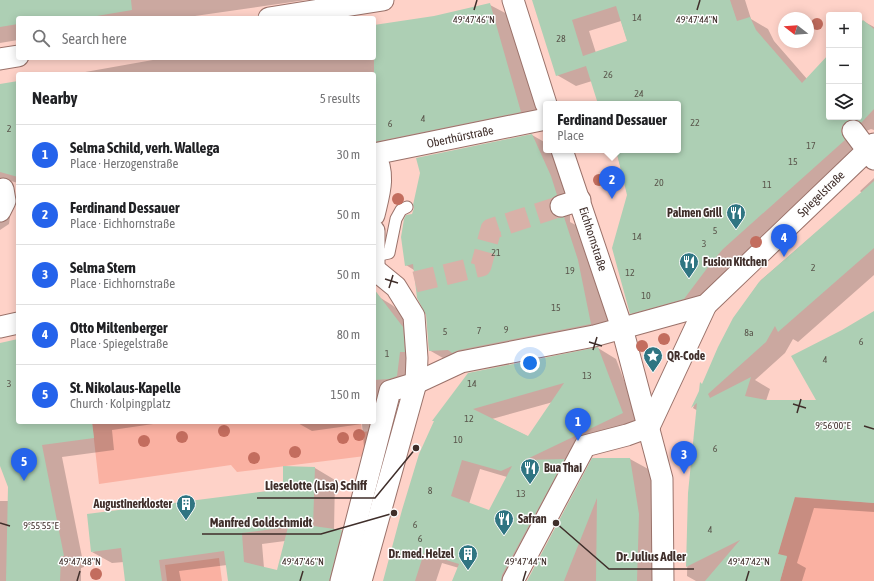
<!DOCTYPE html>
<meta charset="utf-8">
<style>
body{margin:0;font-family:"Asap Condensed",sans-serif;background:#f6f6f6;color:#202124}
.controls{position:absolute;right:12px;top:12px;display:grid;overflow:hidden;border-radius:4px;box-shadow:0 2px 10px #0003}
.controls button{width:36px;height:36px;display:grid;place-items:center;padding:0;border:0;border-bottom:1px solid #e0e0e0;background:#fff;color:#202124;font:20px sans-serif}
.compass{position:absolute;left:778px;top:12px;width:36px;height:36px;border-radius:50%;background:#fff;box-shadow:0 2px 10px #0003;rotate:287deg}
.you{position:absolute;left:530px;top:363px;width:14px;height:14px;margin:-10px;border:3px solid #fff;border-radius:50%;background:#1a73e8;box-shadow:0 0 0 6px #1a73e833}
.badge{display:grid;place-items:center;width:26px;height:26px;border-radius:50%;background:#2563eb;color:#fff;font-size:13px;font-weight:700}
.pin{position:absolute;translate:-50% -33px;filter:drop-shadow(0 1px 2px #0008)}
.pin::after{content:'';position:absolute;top:21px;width:14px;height:12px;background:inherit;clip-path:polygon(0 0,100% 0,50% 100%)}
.popup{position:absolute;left:543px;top:101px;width:138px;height:52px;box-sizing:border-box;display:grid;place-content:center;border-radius:4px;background:#fff;filter:drop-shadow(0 1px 3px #0005);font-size:13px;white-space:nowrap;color:#757577}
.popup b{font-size:15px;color:#202124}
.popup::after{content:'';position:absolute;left:50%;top:100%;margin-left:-8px;border:8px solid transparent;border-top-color:#fff}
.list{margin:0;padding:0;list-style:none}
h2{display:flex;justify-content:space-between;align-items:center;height:52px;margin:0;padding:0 16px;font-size:17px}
h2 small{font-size:13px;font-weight:400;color:#757577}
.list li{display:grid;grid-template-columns:26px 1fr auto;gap:12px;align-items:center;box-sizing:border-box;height:60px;padding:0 16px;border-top:1px solid #e0e0e0}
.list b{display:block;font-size:15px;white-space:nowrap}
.list p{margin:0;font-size:13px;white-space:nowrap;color:#757577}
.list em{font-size:13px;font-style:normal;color:#757577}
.icon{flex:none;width:22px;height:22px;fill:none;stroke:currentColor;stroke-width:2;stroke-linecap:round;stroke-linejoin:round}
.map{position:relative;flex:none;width:874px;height:581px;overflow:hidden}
.search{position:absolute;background:#fff;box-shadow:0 2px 10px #0003;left:16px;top:16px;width:360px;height:44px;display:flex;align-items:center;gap:10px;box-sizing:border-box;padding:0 14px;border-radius:4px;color:#757577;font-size:15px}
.panel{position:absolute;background:#fff;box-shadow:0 2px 10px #0003;left:16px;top:72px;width:360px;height:352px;border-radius:4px}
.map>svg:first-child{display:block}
</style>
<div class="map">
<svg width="874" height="581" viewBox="0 0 874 581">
<rect width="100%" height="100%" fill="#fed2c8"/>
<!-- green -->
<g fill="#fab1a2">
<polygon points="92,422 361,422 362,432 371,431 365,456 237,472 231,465 99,484"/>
<polygon points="792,497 874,503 874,581 780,581 787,557 778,554"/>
<polygon points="219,558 222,581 167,581 165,565"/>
</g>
<!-- shadow -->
<g fill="#0003" fill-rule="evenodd">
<polygon points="0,0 306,0 181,18 18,18 18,40 0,43"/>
<path d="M533 0H745L751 19 768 29 774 41 807 79 829 55V117H859V26L863 21 874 27V130L871 129 864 132 863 151 703 309 649 324 631 313 628 195 616 150H678V104H599L592 81 576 86 557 75ZM621 21 628 42 596 53 589 31Z"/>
<polygon points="490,5 511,16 541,123 386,157 386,178 379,241 374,258 374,74 74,74 164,58 374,58 374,26 434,17"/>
<polygon points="18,82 18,183 0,178 0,85"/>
<polygon points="532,135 546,143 546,150 554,150 572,210 570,215 570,222 585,230 599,274 611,336 450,362 429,350 427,315 414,270 406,265 412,215"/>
<polygon points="874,178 874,275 798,342 793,339 785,353 755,380 770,389 766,401 817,401 842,331 874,312 874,512 814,508 797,563 806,568 802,581 696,581 687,576 689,493 698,411 693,408 703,385 734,318 761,280 862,193 860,191"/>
<polygon points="0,202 10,217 9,224 0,230"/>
<polygon points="374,294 392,305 407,318 423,340 405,391 399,400 384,459 364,447 362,424 312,431 296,422 374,422"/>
<polygon points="18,340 18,422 167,422 112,430 114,450 62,457 84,567 81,568 81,581 0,581 0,501 14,501 0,462 0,344"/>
<path d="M598 348 616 359 640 423 564 460 582 470 523 581H453L459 568 442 563 436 581H384L435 422ZM553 402 529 437 492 419ZM480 469 507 477 489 512 469 504Z"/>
<polygon points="593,459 630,459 650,470 658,525 657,581 528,581"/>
<path d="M315 468 335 480 334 530 341 531 362 543 352 581H229L227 565 179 571 181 581H126L124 562 112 563 92 552 284 490ZM285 541 278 571 264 568 262 544Z"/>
</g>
<!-- building -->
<g fill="#adcfb4" fill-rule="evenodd">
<polygon points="0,0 131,0 132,10 85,18 18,18 18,24 0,27"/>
<path d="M532 0H730L737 21 750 17 756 30 802 83 829 54V117H859V24L863 20 874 29V109L861 123 857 120 852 119 846 122 842 126 841 132 845 140 723 249 711 263 684 299 630 314 612 248 627 195 616 150H678V104H598L586 66 556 76ZM616 6 627 41 583 56 572 20Z"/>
<polygon points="490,3 521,112 374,142 374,25 434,16"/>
<polygon points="18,81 18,177 0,172 0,84"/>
<polygon points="532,134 551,176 557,195 552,198 549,203 550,210 553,215 558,218 564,217 578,260 591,324 459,350 452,353 448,350 429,351 426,315 417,298 413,264 405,266 401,237 404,219 406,215 412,214 414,208 413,205 420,173 416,158"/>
<polygon points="874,181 874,248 778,332 775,326 766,342 708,394 710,398 751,377 745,396 766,400 816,400 791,356 842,330 874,311 874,503 795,497 778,554 787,556 780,581 705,581 740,540 686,567 688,493 697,403 691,408 699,391 700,382 702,384 718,347 733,318 759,282"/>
<polygon points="374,289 403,327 405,352 400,352 397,376 389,379 374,380"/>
<polygon points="18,339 18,422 92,422 94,438 42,445 64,556 61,556 60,581 6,581 8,487 0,466 0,343"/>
<path d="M598 347 623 413 525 460 565 459 502 575 501 581H452L459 564 424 553 415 581H383L402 510 419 454 434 421H432L468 373ZM564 383 528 436 473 409ZM462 460 501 471 512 466 489 510 451 496Z"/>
<polygon points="592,458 630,458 639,514 637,581 596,581 597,498 564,581 527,581"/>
<path d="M283 466 315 467 313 526 342 530 329 581H228L224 551 159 560 162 581H125L121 548 91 552 87 514 283 489ZM288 527 277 570 244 562 242 533Z"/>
</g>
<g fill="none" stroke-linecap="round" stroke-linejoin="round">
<!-- street-tunnel -->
<polyline stroke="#d8b1a8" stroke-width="21" stroke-dasharray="21 10" stroke-linecap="butt" points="415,282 481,266 491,229 561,206"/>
<defs>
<polyline id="lane" points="375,256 389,253 396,219 401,210 407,207"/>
<g id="street">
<polyline points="513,0 546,104"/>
<polyline points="269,18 383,0"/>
<polyline points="0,59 18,56"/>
<polyline points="853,131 874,159"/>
<polyline points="562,150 622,328 662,479 663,581"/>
<polyline points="374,154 546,119"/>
<path d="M374 154C386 174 379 194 374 215"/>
<polyline points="561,206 580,200"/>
<polyline points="0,211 5,201 3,189"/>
<polyline points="374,231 374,266"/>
<polyline points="0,327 18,323"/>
<polyline points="649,427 706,305"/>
<polyline points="341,581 390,391 416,383 461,362 594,336 706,305 874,144"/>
<polyline points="361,581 416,383 417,358 414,316 396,287 374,269"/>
<polyline points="513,581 585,446 627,435 649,427"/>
</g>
</defs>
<!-- lane casing -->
<use href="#lane" stroke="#9a726a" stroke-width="13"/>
<!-- street casing -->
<use href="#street" stroke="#9a726a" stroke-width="23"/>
<!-- lane -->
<use href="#lane" stroke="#fff" stroke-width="11"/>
<!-- street -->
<use href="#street" stroke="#fff" stroke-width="21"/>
</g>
<!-- trees -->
<g fill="#c36d5e">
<circle cx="817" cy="24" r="6"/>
<circle cx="599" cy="180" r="6"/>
<circle cx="398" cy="199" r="6"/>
<circle cx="756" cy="242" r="6"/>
<circle cx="664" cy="339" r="6"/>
<circle cx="642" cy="346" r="6"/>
<circle cx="224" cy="431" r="6"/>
<circle cx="359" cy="435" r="6"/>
<circle cx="182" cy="437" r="6"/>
<circle cx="343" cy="438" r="6"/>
<circle cx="144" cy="441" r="6"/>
<circle cx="295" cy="452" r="6"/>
<circle cx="254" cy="458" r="6"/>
<circle cx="96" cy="574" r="6"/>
</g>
<!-- ticks -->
<path fill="none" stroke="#3f2e2a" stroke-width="1.5" d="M474 10 477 0M697 10 700 0M385 279 398 283M389 288 393 275M589 342 602 346M593 350 597 337M793 404 806 408M797 413 801 399M864 426 874 429M0 523 10 526M77 581 80 571M300 581 303 571M523 581 526 571M746 581 749 571"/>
<!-- icons -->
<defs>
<symbol id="restaurant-pin" viewBox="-11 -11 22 30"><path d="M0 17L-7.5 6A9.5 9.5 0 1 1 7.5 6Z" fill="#2f7582" stroke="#fefefe"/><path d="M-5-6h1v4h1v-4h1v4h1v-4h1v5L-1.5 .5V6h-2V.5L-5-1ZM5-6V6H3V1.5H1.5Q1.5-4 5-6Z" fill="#fff"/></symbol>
<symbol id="sight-pin" viewBox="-11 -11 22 30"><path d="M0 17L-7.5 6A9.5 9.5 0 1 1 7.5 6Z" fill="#2f7582" stroke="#fefefe"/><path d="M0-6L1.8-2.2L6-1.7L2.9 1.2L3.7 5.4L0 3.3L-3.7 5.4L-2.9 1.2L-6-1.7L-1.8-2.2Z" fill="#fff"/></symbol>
<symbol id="building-pin" viewBox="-11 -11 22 30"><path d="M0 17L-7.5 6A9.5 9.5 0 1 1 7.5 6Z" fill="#2f7582" stroke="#fefefe"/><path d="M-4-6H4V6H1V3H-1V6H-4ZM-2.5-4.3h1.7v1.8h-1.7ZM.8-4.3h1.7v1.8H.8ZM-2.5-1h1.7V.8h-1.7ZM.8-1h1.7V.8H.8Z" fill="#fff"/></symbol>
</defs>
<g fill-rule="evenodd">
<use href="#restaurant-pin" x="725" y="202" width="22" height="30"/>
<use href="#restaurant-pin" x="678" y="251" width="22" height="30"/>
<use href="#sight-pin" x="642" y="345" width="22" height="30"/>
<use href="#restaurant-pin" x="519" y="457" width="22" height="30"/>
<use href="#building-pin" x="175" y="493" width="22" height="30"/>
<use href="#restaurant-pin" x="493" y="508" width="22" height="30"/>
<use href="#building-pin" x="457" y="543" width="22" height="30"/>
</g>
<g text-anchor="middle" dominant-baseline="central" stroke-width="3" stroke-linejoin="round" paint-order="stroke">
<!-- number labels -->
<g font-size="10" fill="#5a564c">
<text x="637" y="17">14</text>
<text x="561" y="38">28</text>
<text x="608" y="74">26</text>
<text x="639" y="93">24</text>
<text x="423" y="118">4</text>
<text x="695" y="122">22</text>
<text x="390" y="123">6</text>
<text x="9" y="128">2</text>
<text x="811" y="145">17</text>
<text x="793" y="161">15</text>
<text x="659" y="182">20</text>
<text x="767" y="184">11</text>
<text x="715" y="230">5</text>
<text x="637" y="236">14</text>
<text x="704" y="243">3</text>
<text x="496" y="252">21</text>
<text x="813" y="267">2</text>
<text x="570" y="270">19</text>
<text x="630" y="272">12</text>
<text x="646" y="295">10</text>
<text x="556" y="307">15</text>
<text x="506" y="329">9</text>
<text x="479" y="330">7</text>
<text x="445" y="331">5</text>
<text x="749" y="332">8a</text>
<text x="861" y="341">6</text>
<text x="387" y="353">1</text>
<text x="825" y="359">4</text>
<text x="587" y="375">13</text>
<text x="9" y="383">3</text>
<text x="472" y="383">14</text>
<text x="469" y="418">12</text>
<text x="458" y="439">10</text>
<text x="715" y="448">6</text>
<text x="430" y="490">8</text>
<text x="521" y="493">13</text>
<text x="415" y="524">6</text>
<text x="710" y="529">4</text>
<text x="420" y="538">6</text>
</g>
<!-- street labels -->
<g font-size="12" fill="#3f2e2a" stroke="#fefefe">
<text transform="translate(460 137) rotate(-12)">Oberthürstraße</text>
<text transform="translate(821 194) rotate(-44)">Spiegelstraße</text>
<text transform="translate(593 239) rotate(72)">Eichhornstraße</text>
</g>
<!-- poi labels -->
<g font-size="12" font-weight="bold" fill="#3f2e2a" stroke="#fefefe" text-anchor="start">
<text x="722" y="213" text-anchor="end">Palmen Grill</text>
<text x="703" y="262">Fusion Kitchen</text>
<text x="667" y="356">QR-Code</text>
<text x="544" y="468">Bua Thai</text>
<text x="172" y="504" text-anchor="end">Augustinerkloster</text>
<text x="518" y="519">Safran</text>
<text x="454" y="554" text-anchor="end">Dr. med. Helzel</text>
</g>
</g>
<g font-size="10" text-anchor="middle" fill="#3f2e2a" stroke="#fefefe" stroke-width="3" stroke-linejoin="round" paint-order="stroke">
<text x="474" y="23">49°47'46"N</text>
<text x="697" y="23">49°47'44"N</text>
<text x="833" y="429">9°56'00"E</text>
<text x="41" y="529">9°55'55"E</text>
<text x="80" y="565">49°47'48"N</text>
<text x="303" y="565">49°47'46"N</text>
<text x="526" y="565">49°47'44"N</text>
<text x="749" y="565">49°47'42"N</text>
</g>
<!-- callouts -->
<path fill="none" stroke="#3f2e2a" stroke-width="1.5" d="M416 448L375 498H257M394 513L321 534H202M556 523L609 569H694"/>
<g fill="#3f2e2a" stroke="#fefefe" stroke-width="1.5">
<circle cx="416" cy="448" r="4"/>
<circle cx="394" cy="513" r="4"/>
<circle cx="556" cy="523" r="4"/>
</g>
<g font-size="13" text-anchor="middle" font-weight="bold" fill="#3f2e2a" stroke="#fefefe" stroke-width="3" stroke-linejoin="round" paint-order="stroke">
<text x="316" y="490">Lieselotte (Lisa) Schiff</text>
<text x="261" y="527">Manfred Goldschmidt</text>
<text x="651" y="561">Dr. Julius Adler</text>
</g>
</svg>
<div class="controls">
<button>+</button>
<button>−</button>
<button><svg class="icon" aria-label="layers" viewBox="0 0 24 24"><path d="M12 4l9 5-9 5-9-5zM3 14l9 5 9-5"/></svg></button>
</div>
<svg class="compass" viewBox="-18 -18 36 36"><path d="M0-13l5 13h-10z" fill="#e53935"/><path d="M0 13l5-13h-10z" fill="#757577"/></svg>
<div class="you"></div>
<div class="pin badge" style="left:578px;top:441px">1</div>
<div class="pin badge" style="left:612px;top:199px">2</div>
<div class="popup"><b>Ferdinand Dessauer</b>Place</div>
<div class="pin badge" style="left:684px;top:474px">3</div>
<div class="pin badge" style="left:784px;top:257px">4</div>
<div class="pin badge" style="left:24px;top:481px">5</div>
<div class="search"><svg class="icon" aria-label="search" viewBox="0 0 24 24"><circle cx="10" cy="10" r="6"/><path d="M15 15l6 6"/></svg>Search here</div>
<section class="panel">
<h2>Nearby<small>5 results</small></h2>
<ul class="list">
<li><span class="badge">1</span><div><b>Selma Schild, verh. Wallega</b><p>Place · Herzogenstraße</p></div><em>30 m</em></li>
<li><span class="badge">2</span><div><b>Ferdinand Dessauer</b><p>Place · Eichhornstraße</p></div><em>50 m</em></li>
<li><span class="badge">3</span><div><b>Selma Stern</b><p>Place · Eichhornstraße</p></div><em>50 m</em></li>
<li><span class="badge">4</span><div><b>Otto Miltenberger</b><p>Place · Spiegelstraße</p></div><em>80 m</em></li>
<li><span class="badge">5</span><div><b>St. Nikolaus-Kapelle</b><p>Church · Kolpingplatz</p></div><em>150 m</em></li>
</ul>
</section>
</div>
